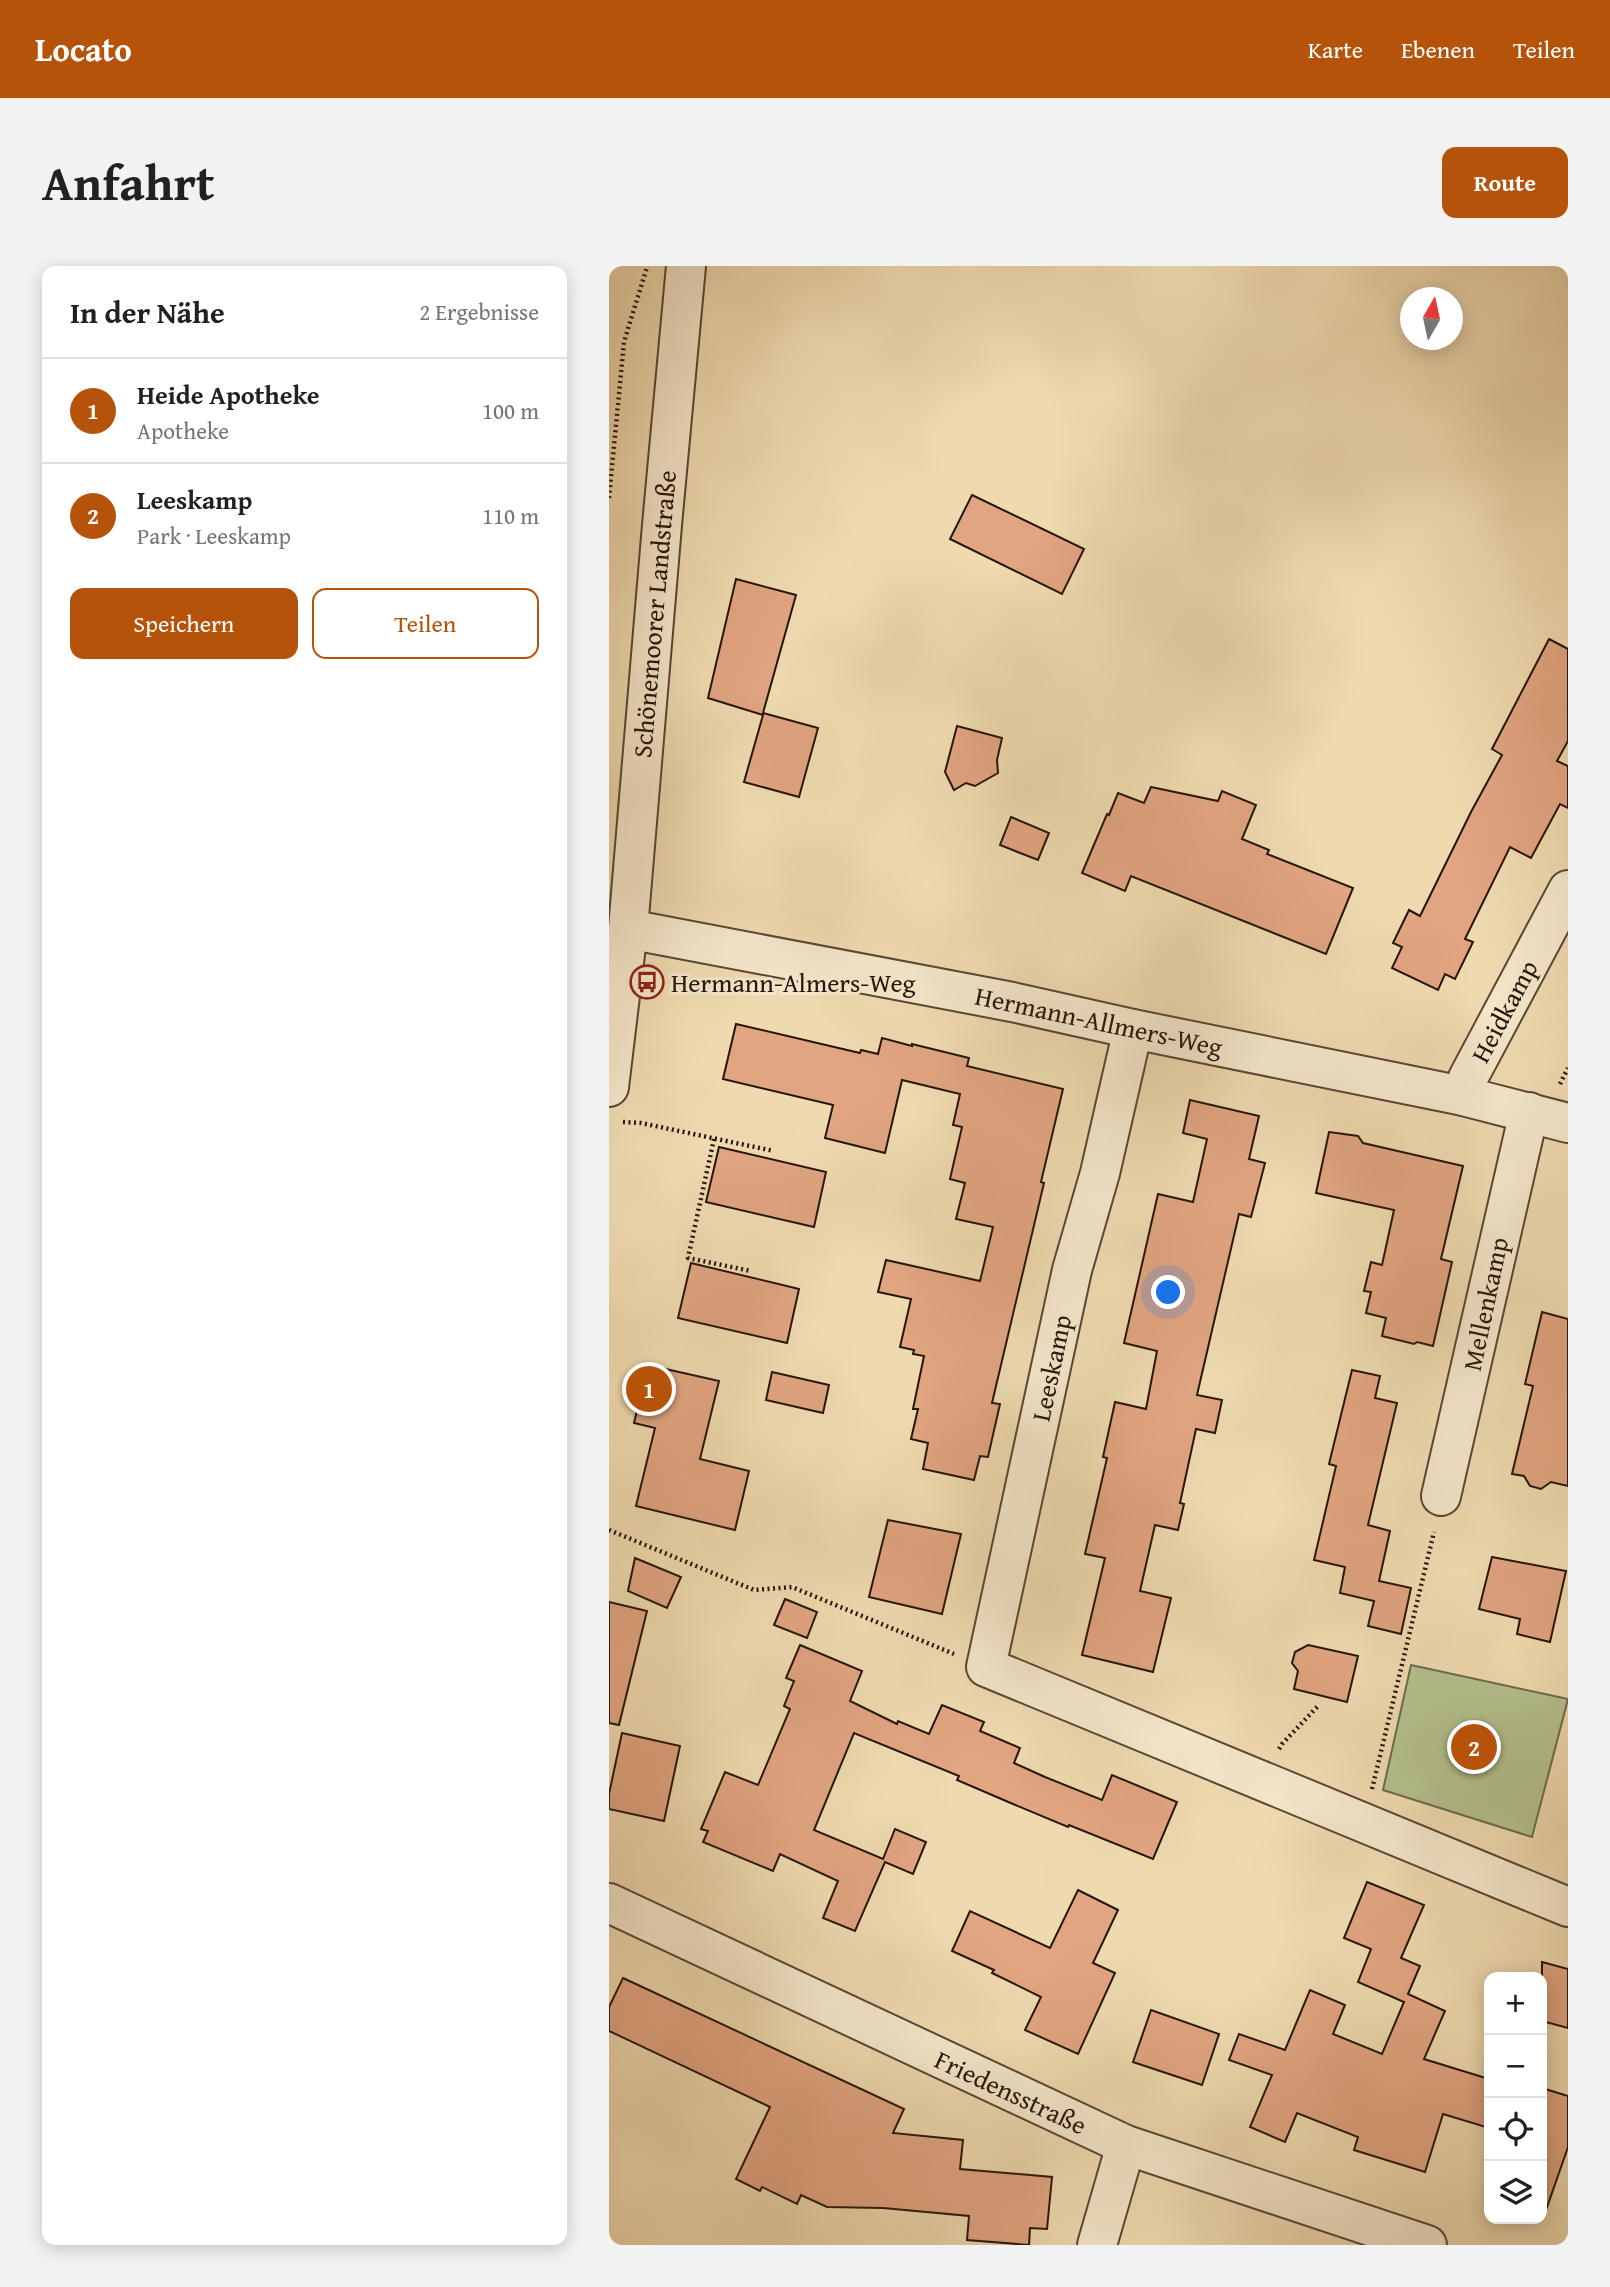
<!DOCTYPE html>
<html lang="de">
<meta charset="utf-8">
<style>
body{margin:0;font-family:"Gentium Book Plus",serif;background:#f2f2f2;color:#202124}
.controls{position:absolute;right:21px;bottom:21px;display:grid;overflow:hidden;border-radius:14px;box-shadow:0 4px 18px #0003}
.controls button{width:63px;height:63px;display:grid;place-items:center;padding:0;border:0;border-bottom:2px solid #e0e0e0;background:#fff;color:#202124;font:35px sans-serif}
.compass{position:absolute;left:791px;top:21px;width:63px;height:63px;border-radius:50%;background:#fff;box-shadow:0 4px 18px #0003;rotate:9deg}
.you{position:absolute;left:560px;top:1027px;width:24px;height:24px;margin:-18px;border:5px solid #fff;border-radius:50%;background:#1a73e8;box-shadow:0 0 0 10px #1a73e833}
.badge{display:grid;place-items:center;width:46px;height:46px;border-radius:50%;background:#b45309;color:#fff;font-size:23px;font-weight:700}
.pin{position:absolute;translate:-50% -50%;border:4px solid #fff;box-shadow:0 2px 7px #0006}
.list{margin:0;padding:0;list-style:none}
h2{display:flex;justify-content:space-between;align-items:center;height:91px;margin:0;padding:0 28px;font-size:30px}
h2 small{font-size:23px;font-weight:400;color:#757577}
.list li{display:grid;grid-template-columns:46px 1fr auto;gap:21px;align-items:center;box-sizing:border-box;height:105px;padding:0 28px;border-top:2px solid #e0e0e0}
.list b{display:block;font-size:26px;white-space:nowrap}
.list p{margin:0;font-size:23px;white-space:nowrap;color:#757577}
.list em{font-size:23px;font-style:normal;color:#757577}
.actions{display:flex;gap:14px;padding:21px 28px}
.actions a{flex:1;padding:16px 0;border:2px solid #b45309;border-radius:14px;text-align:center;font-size:24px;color:#b45309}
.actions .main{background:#b45309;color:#fff}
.icon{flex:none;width:38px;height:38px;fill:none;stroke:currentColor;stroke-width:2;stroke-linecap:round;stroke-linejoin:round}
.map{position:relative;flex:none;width:959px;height:1979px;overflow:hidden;border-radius:14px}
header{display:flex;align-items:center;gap:42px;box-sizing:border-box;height:98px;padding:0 35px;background:#b45309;color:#fff}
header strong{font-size:33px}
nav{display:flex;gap:38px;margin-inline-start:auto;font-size:24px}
.intro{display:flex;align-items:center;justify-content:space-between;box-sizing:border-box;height:168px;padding:0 42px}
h1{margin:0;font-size:49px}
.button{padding:18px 32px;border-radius:14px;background:#b45309;color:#fff;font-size:24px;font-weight:700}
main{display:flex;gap:42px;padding:0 42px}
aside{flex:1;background:#fff;border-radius:14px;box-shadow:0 4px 18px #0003}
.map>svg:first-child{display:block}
</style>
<header>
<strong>Locato</strong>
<nav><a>Karte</a><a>Ebenen</a><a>Teilen</a></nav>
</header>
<div class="intro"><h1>Anfahrt</h1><a class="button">Route</a></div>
<main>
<aside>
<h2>In der Nähe<small>2 Ergebnisse</small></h2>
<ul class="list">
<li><span class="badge">1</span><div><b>Heide Apotheke</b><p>Apotheke</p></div><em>100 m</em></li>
<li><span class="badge">2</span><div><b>Leeskamp</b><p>Park · Leeskamp</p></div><em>110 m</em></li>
</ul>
<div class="actions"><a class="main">Speichern</a><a>Teilen</a></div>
</aside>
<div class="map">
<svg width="959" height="1979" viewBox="0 0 959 1979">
<rect width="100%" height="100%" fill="#efdaaf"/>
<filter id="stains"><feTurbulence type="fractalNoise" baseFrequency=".00286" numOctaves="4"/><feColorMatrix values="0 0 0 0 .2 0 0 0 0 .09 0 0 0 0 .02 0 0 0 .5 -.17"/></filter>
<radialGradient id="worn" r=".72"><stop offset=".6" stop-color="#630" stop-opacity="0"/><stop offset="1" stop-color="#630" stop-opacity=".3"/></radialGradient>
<!-- green -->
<polygon fill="#b4c18e" stroke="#6d6b4e" stroke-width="2" points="802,1399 959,1433 923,1571 774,1524"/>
<!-- building -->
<g fill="#e1a581" stroke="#26150e" stroke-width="2">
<polygon points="363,229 475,283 453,328 341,273"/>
<polygon points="127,313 187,329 154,447 209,462 190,531 135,516 154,449 99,432"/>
<polygon points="940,373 959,383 959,475 948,495 959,500 959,542 951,538 922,592 901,581 856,673 864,676 846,713 836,708 829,724 783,702 793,681 784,677 800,644 811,650 862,546 893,489 883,483"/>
<polygon points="348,460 393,472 388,494 389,507 366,520 357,517 345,524 336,506"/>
<polygon points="542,521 609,535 613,525 647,539 633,573 660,584 658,588 744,622 717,688 522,610 516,625 473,607 498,548 500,549 509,527 535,537"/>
<polygon points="402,551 440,567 429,594 391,579"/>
<polygon points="127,758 251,787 252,784 269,788 273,772 303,780 303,778 360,792 358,800 454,823 432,916 435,917 383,1137 391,1138 379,1191 371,1190 365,1214 314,1203 319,1177 302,1173 309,1143 304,1143 315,1090 304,1088 305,1084 291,1081 302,1033 269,1026 277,994 371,1015 384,961 347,953 356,917 341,913 353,861 344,859 351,828 293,814 276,887 216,872 224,839 114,813"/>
<polygon points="581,834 650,850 640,893 656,897 642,951 630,948 588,1129 613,1134 606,1167 587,1163 571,1237 575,1238 569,1264 546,1259 531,1325 562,1332 544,1406 473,1389 496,1292 476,1288 498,1192 494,1191 506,1136 537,1143 548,1085 515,1077 549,928 584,936 598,873 574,867"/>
<polygon points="720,866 749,870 754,877 854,900 832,993 843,996 824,1080 808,1076 805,1078 773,1070 777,1052 757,1047 762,1026 755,1025 762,996 773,999 785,944 707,927"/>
<polygon points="110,881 217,906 205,961 97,936"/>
<polygon points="82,997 190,1023 178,1077 69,1052"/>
<polygon points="933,1046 959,1053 959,1220 942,1216 932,1223 921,1220 915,1210 903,1208 924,1120 916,1118"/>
<polygon points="39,1099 110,1115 91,1193 140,1205 126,1264 27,1240 46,1162 25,1157"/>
<polygon points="743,1104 771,1110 766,1132 788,1137 759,1259 781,1265 770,1315 802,1322 792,1368 759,1360 765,1335 731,1327 736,1301 705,1294 727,1200 720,1198"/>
<polygon points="163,1106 220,1119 214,1147 157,1134"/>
<polygon points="279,1254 352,1268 333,1348 260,1331"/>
<polygon points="883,1291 957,1305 941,1376 908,1368 911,1353 870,1343"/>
<polygon points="26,1292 72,1311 58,1342 19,1325"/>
<polygon points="176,1333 208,1346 198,1372 165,1359"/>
<polygon points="0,1336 38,1345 10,1459 0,1457"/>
<polygon points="191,1379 253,1405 241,1435 288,1458 289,1455 320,1468 333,1439 375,1456 371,1465 411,1482 405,1497 436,1511 493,1534 503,1509 568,1536 544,1593 460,1559 459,1561 404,1538 348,1514 350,1510 245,1467 205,1564 274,1593 286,1563 317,1576 304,1608 276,1596 246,1665 214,1652 229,1615 171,1588 164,1605 94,1576 99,1565 92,1563 116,1506 149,1519 181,1443 175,1440 185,1415 177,1412"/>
<polygon points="699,1379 749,1390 738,1436 685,1423 689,1405 683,1397 686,1386"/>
<polygon points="13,1467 71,1480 55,1555 0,1543 0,1528"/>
<polygon points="758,1616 815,1639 792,1692 811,1700 799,1728 836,1745 815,1793 880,1813 880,1862 834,1848 816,1906 745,1884 749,1871 688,1847 676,1876 641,1861 663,1809 620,1794 630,1768 676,1784 701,1724 736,1739 724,1768 773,1788 795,1736 749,1716 762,1683 735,1672"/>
<polygon points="469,1624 509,1644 484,1697 506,1707 469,1788 416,1764 432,1731 383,1707 385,1704 343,1685 361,1645 441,1682"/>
<polygon points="933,1696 959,1703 959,1762 933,1755"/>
<polygon points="14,1712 295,1843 284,1867 354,1874 351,1903 443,1911 438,1963 421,1962 420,1979 358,1974 360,1950 274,1942 218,1941 192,1929 188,1938 153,1921 151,1925 127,1913 161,1841 0,1765 0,1741"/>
<polygon points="542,1744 610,1768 593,1819 524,1796"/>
<polygon points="933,1822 959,1830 959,1881 937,1944 933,1943"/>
</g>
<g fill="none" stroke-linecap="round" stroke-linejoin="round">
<defs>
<g id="minor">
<polyline points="19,663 403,736 524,763 854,830 959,857"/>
<polyline points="524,763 491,907 463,1004 377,1401 959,1641"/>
<polyline points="854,830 859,812 959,624"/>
<polyline points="832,1230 920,846"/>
<polyline points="0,1637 517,1879 818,1979"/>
<polyline points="488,1979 517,1879"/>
</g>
<polyline id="tertiary" points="0,821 19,663 53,259 77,0"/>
</defs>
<!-- minor casing -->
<use href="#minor" stroke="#584636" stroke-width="42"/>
<!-- tertiary casing -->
<use href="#tertiary" stroke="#584636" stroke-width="42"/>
<!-- path -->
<g stroke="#26150e" stroke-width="4.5" stroke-dasharray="2 3.5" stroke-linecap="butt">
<polyline points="0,232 15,76 38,1"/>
<polyline points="951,818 959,802"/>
<polyline points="14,856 32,857 165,885"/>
<polyline points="105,873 79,992 142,1005"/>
<polyline points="0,1264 145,1324 183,1321 345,1388"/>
<polyline points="670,1483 673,1478 710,1439"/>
<polyline points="763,1523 825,1266"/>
</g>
<!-- minor -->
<use href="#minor" stroke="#f5e7cb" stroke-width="38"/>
<!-- tertiary -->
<use href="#tertiary" stroke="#f5e7cb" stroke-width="38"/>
</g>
<!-- icons -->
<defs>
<symbol id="bus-ring" viewBox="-11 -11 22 22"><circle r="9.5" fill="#f5e7cb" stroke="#8f2418" stroke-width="1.5"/><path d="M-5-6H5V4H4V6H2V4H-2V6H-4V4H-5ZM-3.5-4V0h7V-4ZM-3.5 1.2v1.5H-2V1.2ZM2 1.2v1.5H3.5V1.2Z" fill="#8f2418"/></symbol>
</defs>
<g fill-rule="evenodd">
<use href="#bus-ring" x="19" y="697" width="38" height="38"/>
</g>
<g text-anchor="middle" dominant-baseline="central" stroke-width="6" stroke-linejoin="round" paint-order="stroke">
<!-- street labels -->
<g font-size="26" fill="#26150e" stroke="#f5e7cb">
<text transform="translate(45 348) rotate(-85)">Schönemoorer Landstraße</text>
<text transform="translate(895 745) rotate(-62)">Heidkamp</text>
<text transform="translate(490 755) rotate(12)">Hermann-Allmers-Weg</text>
<text transform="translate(876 1038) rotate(-78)">Mellenkamp</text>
<text transform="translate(442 1102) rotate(-78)">Leeskamp</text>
<text transform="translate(402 1826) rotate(25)">Friedensstraße</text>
</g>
<!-- poi labels -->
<g font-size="26" fill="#26150e" stroke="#f5e7cb" text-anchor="start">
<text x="62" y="716">Hermann-Almers-Weg</text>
</g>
</g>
<rect width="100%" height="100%" filter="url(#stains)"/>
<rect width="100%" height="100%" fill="url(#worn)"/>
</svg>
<div class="controls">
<button>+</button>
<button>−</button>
<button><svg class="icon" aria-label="locate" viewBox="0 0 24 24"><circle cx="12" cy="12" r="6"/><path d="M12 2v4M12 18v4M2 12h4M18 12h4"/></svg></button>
<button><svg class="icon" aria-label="layers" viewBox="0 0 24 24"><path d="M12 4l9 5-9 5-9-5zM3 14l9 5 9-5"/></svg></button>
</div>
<svg class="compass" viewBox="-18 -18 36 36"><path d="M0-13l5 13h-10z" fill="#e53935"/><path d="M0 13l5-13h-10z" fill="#757577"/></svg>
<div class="you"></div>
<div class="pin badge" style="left:40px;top:1123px">1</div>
<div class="pin badge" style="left:865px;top:1481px">2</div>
</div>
</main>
